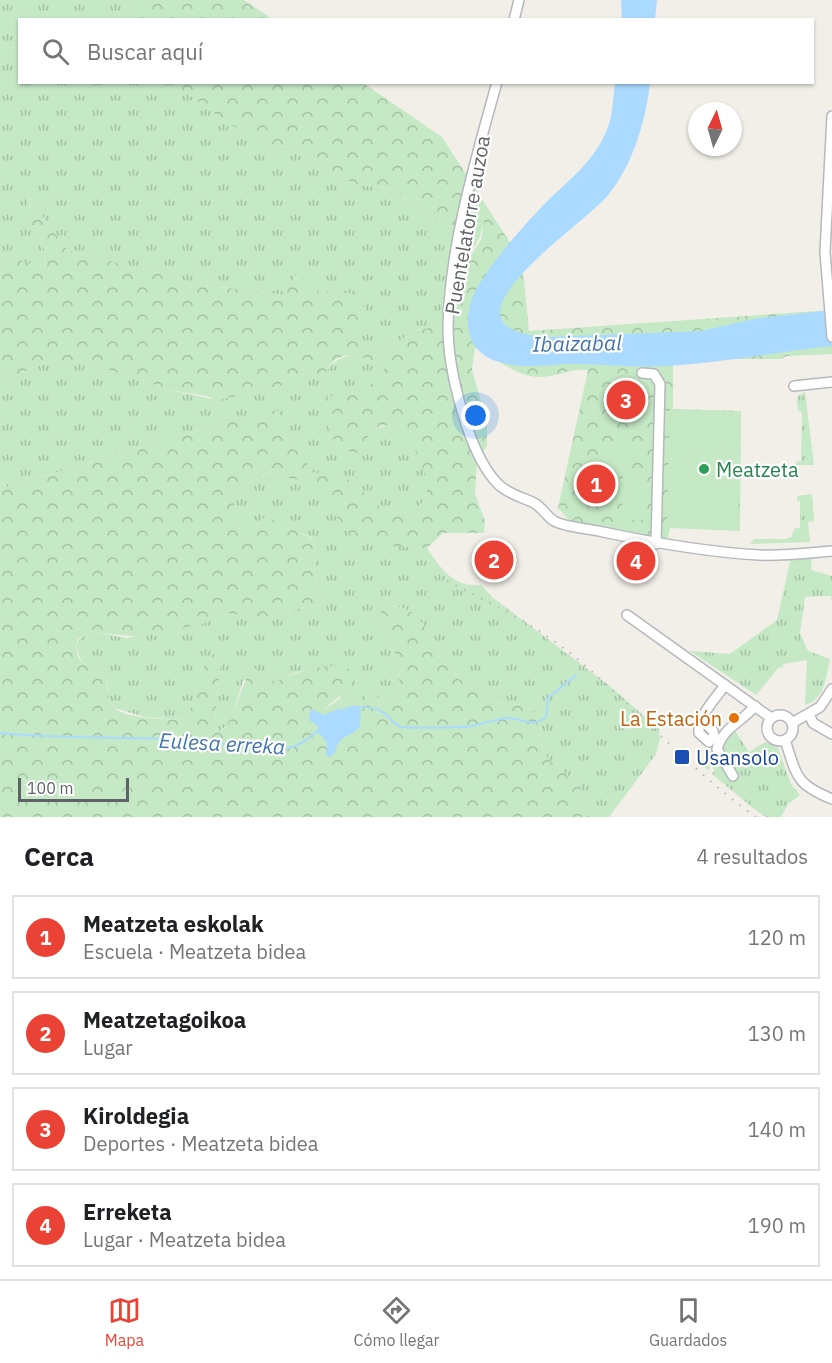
<!DOCTYPE html>
<html lang="es">
<meta charset="utf-8">
<style>
body{margin:0;font-family:"IBM Plex Sans",sans-serif;background:#f2f2f2;color:#202124}
.compass{position:absolute;left:688px;top:102px;width:54px;height:54px;border-radius:50%;background:#fff;box-shadow:0 2px 4px #0004;rotate:5deg}
.scale{position:absolute;left:18px;bottom:15px;width:111px;box-sizing:border-box;padding-left:6px;border:3px solid #5f6368;border-top:0;font-size:16px;line-height:21px;white-space:nowrap;color:#5f6368;-webkit-text-stroke:4px #fff;paint-order:stroke}
.you{position:absolute;left:476px;top:416px;width:21px;height:21px;margin:-15px;border:4px solid #fff;border-radius:50%;background:#1a73e8;box-shadow:0 0 0 9px #1a73e833}
.badge{display:grid;place-items:center;width:39px;height:39px;border-radius:50%;background:#ea4335;color:#fff;font-size:20px;font-weight:700}
.pin{position:absolute;translate:-50% -50%;border:3px solid #fff;box-shadow:0 2px 6px #0006}
.list{margin:0;padding:0;list-style:none}
h2{display:flex;justify-content:space-between;align-items:center;height:78px;margin:0;padding:0 24px;font-size:26px}
h2 small{font-size:20px;font-weight:400;color:#757577}
.list li{display:grid;grid-template-columns:39px 1fr auto;gap:18px;align-items:center;box-sizing:border-box;height:84px;margin:0 12px 12px;padding:0 12px;border:2px solid #e0e0e0;border-radius:0px}
.list b{display:block;font-size:22px;white-space:nowrap}
.list p{margin:0;font-size:20px;white-space:nowrap;color:#757577}
.list em{font-size:20px;font-style:normal;color:#757577}
.icon{flex:none;width:33px;height:33px;fill:none;stroke:currentColor;stroke-width:2;stroke-linecap:round;stroke-linejoin:round}
.map{position:relative;flex:none;width:832px;height:817px;overflow:hidden}
.search{position:absolute;background:#fff;box-shadow:0 2px 4px #0004;left:18px;right:18px;top:18px;height:66px;display:flex;align-items:center;gap:15px;box-sizing:border-box;padding:0 21px;border-radius:0px;color:#757577;font-size:22px}
.sheet{height:462px;background:#fff}
nav{display:flex;justify-content:space-around;align-items:center;box-sizing:border-box;height:84px;border-top:2px solid #e0e0e0;background:#fff;font-size:16px;color:#757577}
nav a{display:grid;justify-items:center;gap:3px}
nav .on{color:#ea4335}
.map>svg:first-child{display:block}
</style>
<div class="map">
<svg width="832" height="817" viewBox="0 0 832 817">
<defs>
<pattern id="grass-tufts" width="24" height="20" patternUnits="userSpaceOnUse" patternTransform="scale(1.5)"><rect width="24" height="20" fill="#c5e8c5"/><path d="M3 7l-1-3M5 7V3M7 7l1-3M15 17l-1-3M17 17v-4M19 17l1-3" fill="none" stroke="#a3c0a4"/></pattern>
<pattern id="forest-crowns" width="20" height="18" patternUnits="userSpaceOnUse" patternTransform="scale(1.5)"><rect width="20" height="18" fill="#c5e8c5"/><path d="M2 6a3 3 0 1 1 6 0M12 15a3 3 0 1 1 6 0" fill="none" stroke="#a3c0a4"/></pattern>
</defs>
<rect width="100%" height="100%" fill="#f1efe8"/>
<!-- grass -->
<g fill="url(#grass-tufts)">
<path d="M0 0H133L135 19 20 20V82L173 83 230 124 273 146 293 147 327 170 355 184 393 189 434 219 461 230 484 219C480 245 475 242 465 262 456 281 456 304 455 324L417 330 381 352 352 337 353 294 314 290 284 295 203 285 67 250 26 193 31 223 45 251 46 270 6 256 0 247Z"/>
<path d="M357 354 383 366 385 381 320 400 375 429C381 427 386 425 393 427 413 435 433 474 426 495 423 504 416 511 409 517L381 507 345 477 312 473 231 421 7 487 0 480V371L11 378C33 366 54 359 79 360L170 390 217 400 276 388 289 376 305 373 325 376C331 360 342 357 357 354Z"/>
<polygon points="805,392 814,465 796,465 796,462 801,461 802,412 798,411 797,397"/>
<path d="M274 470 272 477 298 478 314 484 379 544 427 548C441 569 454 588 481 585L492 597 611 687 659 729 660 738 656 754 609 817H587L579 785 550 761 543 751 537 714 523 705 492 703 481 688 458 679 422 623 403 608 384 604 378 622C396 644 403 670 396 698L389 703 373 693 355 721 318 720 321 712 341 698 323 667 297 672 268 685 264 683 259 670 243 681 230 723 220 731 216 728 215 721 220 665 203 666 191 711 184 720 145 717 114 708 109 699 106 676C88 661 81 672 76 643L84 636 99 633 127 638 202 624 225 613 260 618 323 603 316 588 313 538 264 518 255 525 239 528 232 493Z"/>
<polygon points="812,494 814,521 808,522 810,542 750,544 754,539 786,539 791,537 795,528 800,528 800,501 797,501 797,496"/>
<path d="M812 556 811 570 832 576V603L831 596 805 597 800 634 808 651 830 659C826 676 825 700 805 705L807 660 783 664V668L779 667 756 695 690 651 730 654 777 620 791 557Z"/>
<polygon points="734,729 749,752 765,742 778,748 791,784 800,795 788,804 781,817 766,817 758,812 712,774 715,770 711,766 708,770 701,763 724,734"/>
</g>
<!-- forest -->
<g fill="url(#forest-crowns)">
<polygon points="133,0 244,0 272,19 135,19"/>
<path d="M173 83H363L442 137 522 261 529 331 832 310V354L786 356 781 359H726L673 365V409L741 411 740 531 670 528 667 542 570 521 558 508 588 370C572 368 558 376 542 377 516 378 498 358 475 348L472 370 487 422V446L477 461 475 494 485 521 484 533H443L427 548C406 546 372 549 354 538 346 532 342 525 337 517 317 484 310 478 271 477L273 470 232 493 239 527 255 525 264 518 271 519 313 539 316 588 323 603 260 618 225 613 202 624 140 637 99 633 84 636 77 640C73 668 91 663 106 676 107 685 107 701 114 708 127 719 168 719 184 720 200 701 194 670 213 654H218L220 665 215 721 216 728 221 731C233 726 241 683 252 668L259 669 264 683 268 685C292 674 325 659 352 670L355 675C349 697 325 701 318 720L355 721 367 694 373 693 389 703 396 698C403 670 396 644 378 622L383 604 403 608 413 613 422 623 458 679 481 688 492 703 523 705 537 714 543 751 550 761 579 785 587 817H0V480L7 487 231 421 278 410 312 472 345 477 381 507 409 517C416 510 423 504 426 495 433 473 400 408 374 430 367 436 362 446 357 453 330 452 327 422 320 400L385 380 383 366C362 356 335 345 325 376L305 373 289 376 276 388 218 400 220 402 207 396 170 390 79 360C54 359 33 366 11 378L0 371V247L6 256 46 269 45 251 31 223 25 192 67 250 203 285 284 295 297 272 314 290 353 294 375 321 353 337 381 352 417 330 455 324 459 273 481 240 484 220 461 230 434 219 393 189 355 184 327 170 293 147 273 146 229 124Z"/>
</g>
<!-- park -->
<g fill="#c5e8c5">
<polygon points="670,409 741,412 738,530 667,527"/>
<polygon points="604,448 630,448 630,462 620,462 619,491 604,491"/>
<polygon points="623,471 647,471 646,520 622,520"/>
</g>
<!-- water -->
<g fill="#aadaff">
<polygon points="621,0 657,0 655,19 622,19"/>
<path d="M615 83H650C646 120 633 164 609 194 585 225 418 331 551 337L701 331 754 319 832 310V346C777 352 721 363 666 366 636 368 605 364 575 364 551 364 526 369 503 363 460 354 461 309 482 280 497 257 517 233 536 213 562 184 594 165 608 127 613 114 613 97 615 83Z"/>
<path d="M353 708 361 709 360 727C350 737 337 736 335 753L329 757 326 754 327 742 318 732 319 727 309 720 311 709 324 715 338 709 345 711Z"/>
</g>
<g fill="none" stroke-linecap="round" stroke-linejoin="round">
<!-- stream -->
<g stroke="#aadaff" stroke-width="2">
<path d="M340 712C349 704 374 706 384 713 391 718 393 725 402 727 411 728 462 728 471 726 483 724 493 720 506 718 521 717 531 729 546 717L548 698 576 675"/>
<path d="M0 733C61 739 122 737 184 739 216 740 248 752 280 750 297 748 307 740 320 729"/>
</g>
<defs>
<g id="minor">
<polyline points="514,20 519,0"/>
<path d="M497 82C476 158 449 249 448 327 448 369 468 454 498 484 508 494 522 497 534 503 543 508 546 516 554 521 564 527 591 529 603 532 655 543 706 552 759 555 783 556 808 553 832 551"/>
<polyline points="832,116 825,252 832,337"/>
<polyline points="642,373 654,374 660,384 656,544"/>
<polyline points="794,386 832,382"/>
<polyline points="627,615 771,718"/>
<polyline points="809,714 813,723 832,734"/>
<circle cx="780" cy="728" r="13"/>
<path d="M702 720 713 731 714 736 709 742 699 733C697 717 716 698 725 685"/>
<polyline points="792,723 820,707 832,689"/>
<path d="M785 740C797 776 795 784 832 799"/>
<path d="M733 776 717 749C723 727 741 723 755 706"/>
</g>
</defs>
<!-- minor casing -->
<use href="#minor" stroke="#b5b8bc" stroke-width="12"/>
<!-- minor -->
<use href="#minor" stroke="#fff" stroke-width="9"/>
<!-- rail -->
<path stroke="#b6b7b8" stroke-width="2" stroke-dasharray="1.5 8" stroke-linecap="butt" d="M447 581C490 603 532 623 570 653 634 705 688 769 756 817"/>
</g>
<!-- markers -->
<circle fill="#2e9e5b" stroke="#fff" stroke-width="2" cx="704" cy="469" r="6"/>
<circle fill="#e8710a" stroke="#fff" stroke-width="2" cx="734" cy="718" r="6"/>
<rect fill="#1a4fb4" stroke="#fff" stroke-width="2" x="674" y="749" width="16" height="16" rx="3"/>
<g text-anchor="middle" dominant-baseline="central" stroke-width="4.5" stroke-linejoin="round" paint-order="stroke">
<!-- street labels -->
<g font-size="20" fill="#5f6368" stroke="#fff">
<text transform="translate(467 225) rotate(-80)">Puentelatorre auzoa</text>
</g>
<!-- leisure labels -->
<g font-size="20" fill="#27864d" stroke="#fff" text-anchor="start">
<text x="716" y="469">Meatzeta</text>
</g>
<!-- food labels -->
<g font-size="20" fill="#c56008" stroke="#fff" text-anchor="end">
<text x="722" y="718">La Estación</text>
</g>
<!-- transit labels -->
<g font-size="20" fill="#164399" stroke="#fff" text-anchor="start">
<text x="696" y="757">Usansolo</text>
</g>
<!-- water labels -->
<g font-size="21" font-style="italic" fill="#4174aa" stroke="#fff">
<text transform="translate(577 343) rotate(-1)">Ibaizabal</text>
<text transform="translate(222 743) rotate(3)">Eulesa erreka</text>
</g>
</g>
</svg>
<svg class="compass" viewBox="-18 -18 36 36"><path d="M0-13l5 13h-10z" fill="#e53935"/><path d="M0 13l5-13h-10z" fill="#757577"/></svg>
<div class="scale">100 m</div>
<div class="you"></div>
<div class="pin badge" style="left:596px;top:484px">1</div>
<div class="pin badge" style="left:494px;top:560px">2</div>
<div class="pin badge" style="left:626px;top:400px">3</div>
<div class="pin badge" style="left:636px;top:561px">4</div>
<div class="search"><svg class="icon" aria-label="search" viewBox="0 0 24 24"><circle cx="10" cy="10" r="6"/><path d="M15 15l6 6"/></svg>Buscar aquí</div>
</div>
<section class="sheet">
<h2>Cerca<small>4 resultados</small></h2>
<ul class="list">
<li><span class="badge">1</span><div><b>Meatzeta eskolak</b><p>Escuela · Meatzeta bidea</p></div><em>120 m</em></li>
<li><span class="badge">2</span><div><b>Meatzetagoikoa</b><p>Lugar</p></div><em>130 m</em></li>
<li><span class="badge">3</span><div><b>Kiroldegia</b><p>Deportes · Meatzeta bidea</p></div><em>140 m</em></li>
<li><span class="badge">4</span><div><b>Erreketa</b><p>Lugar · Meatzeta bidea</p></div><em>190 m</em></li>
</ul>
</section>
<nav>
<a class="on"><svg class="icon" aria-label="map" viewBox="0 0 24 24"><path d="M3 6l6-2 6 2 6-2v14l-6 2-6-2-6 2zM9 4v14M15 6v14"/></svg>Mapa</a>
<a><svg class="icon" aria-label="directions" viewBox="0 0 24 24"><path d="M12 3l9 9-9 9-9-9zM9 14v-3h6M13 9l2 2-2 2"/></svg>Cómo llegar</a>
<a><svg class="icon" aria-label="saved" viewBox="0 0 24 24"><path d="M7 4h10v16l-5-4-5 4z"/></svg>Guardados</a>
</nav>
